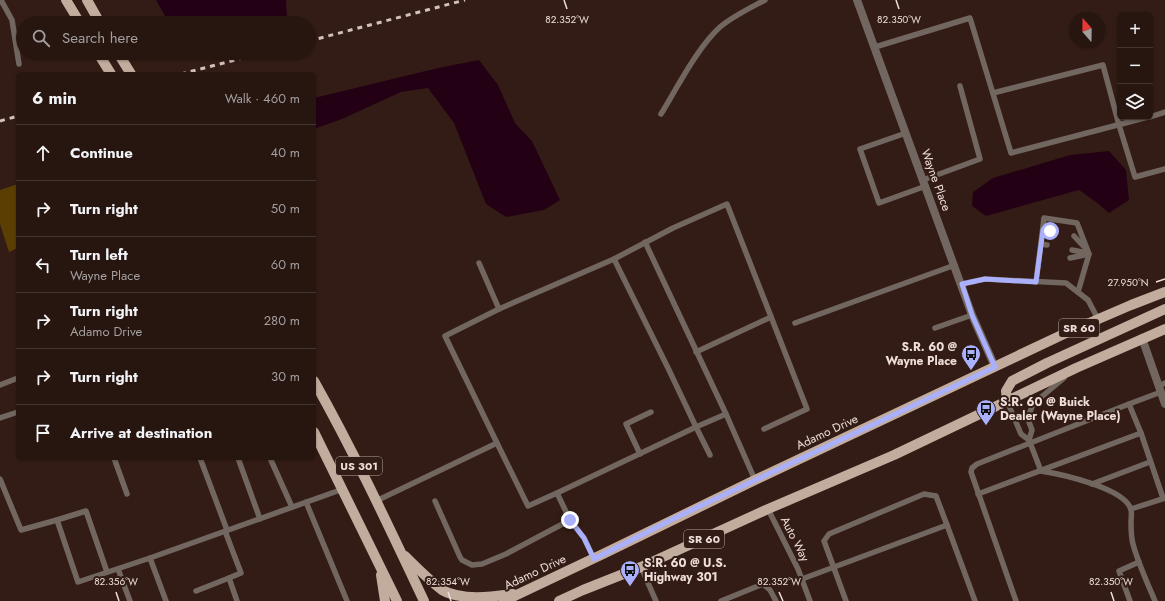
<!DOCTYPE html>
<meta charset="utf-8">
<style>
body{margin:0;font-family:Jost,sans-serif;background:#2f1e19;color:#f1f3f6}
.controls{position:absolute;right:12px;top:12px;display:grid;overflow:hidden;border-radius:6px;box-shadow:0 1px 3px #0004}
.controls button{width:36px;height:36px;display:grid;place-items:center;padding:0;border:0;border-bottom:1px solid #433430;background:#271510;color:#f1f3f6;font:20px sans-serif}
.compass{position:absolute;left:1069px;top:12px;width:36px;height:36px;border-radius:50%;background:#271510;box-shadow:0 1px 3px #0004;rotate:340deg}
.stop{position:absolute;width:12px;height:12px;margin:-9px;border:3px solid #aab0fc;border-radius:50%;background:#fff}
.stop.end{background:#aab0fc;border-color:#fff;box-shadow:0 1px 4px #0008}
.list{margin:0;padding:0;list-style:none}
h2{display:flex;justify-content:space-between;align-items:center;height:52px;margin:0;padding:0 16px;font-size:17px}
h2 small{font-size:13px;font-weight:400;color:#a49f9f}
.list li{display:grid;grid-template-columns:26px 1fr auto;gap:12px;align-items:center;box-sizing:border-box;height:56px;padding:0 16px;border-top:1px solid #433430}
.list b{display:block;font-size:15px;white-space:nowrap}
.list p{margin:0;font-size:13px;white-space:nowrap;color:#a49f9f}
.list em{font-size:13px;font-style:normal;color:#a49f9f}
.icon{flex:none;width:22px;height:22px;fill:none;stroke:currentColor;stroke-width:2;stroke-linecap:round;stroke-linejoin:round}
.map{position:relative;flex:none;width:1165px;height:601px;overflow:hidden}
.search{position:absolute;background:#271510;box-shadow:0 1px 3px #0004;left:16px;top:16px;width:300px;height:44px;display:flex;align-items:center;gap:10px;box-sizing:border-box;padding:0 14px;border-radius:22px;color:#a49f9f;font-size:15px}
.panel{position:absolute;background:#271510;box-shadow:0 1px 3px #0004;left:16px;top:72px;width:300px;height:388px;border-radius:6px}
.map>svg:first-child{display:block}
</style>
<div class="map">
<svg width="1165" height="601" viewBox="0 0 1165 601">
<rect width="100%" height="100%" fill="#341c16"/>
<!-- green -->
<polygon fill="#5b3f02" points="18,184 18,248 9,252 0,224 0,190"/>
<!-- water -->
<g fill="#240014">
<polygon points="156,0 286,0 287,18 265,23 169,23"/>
<polygon points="479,60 498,85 515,123 532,141 560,200 544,210 506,217 486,204 454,123 428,88 401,92 342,119 314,129 314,98 438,68"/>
<polygon points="1109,151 1126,170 1129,200 1109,213 1096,202 1079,190 986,216 972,206 973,192 993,178 1070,155"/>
</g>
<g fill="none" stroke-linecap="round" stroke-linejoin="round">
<!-- lane -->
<g stroke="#726760" stroke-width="5.5">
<polyline points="1,0 12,20 19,64"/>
<polyline points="875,47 970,18 1011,153 1148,117"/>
<polyline points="993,93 1103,65 1119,125 1135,177 1165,169"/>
<path d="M661 114C677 88 697 48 720 27 733 16 750 8 765 0"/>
<polyline points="1150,117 1165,112"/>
<polyline points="906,133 860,149 879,203 926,186"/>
<polyline points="923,180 980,159 960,86"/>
<polyline points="1043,230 1050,231"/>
<polyline points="1074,236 1087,250"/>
<polyline points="645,242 726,414"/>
<polyline points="1041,244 1047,245"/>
<polyline points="1072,250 1087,253"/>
<polyline points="1070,258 1089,254"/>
<polyline points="614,259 669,370 696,427 726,414 755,480"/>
<polyline points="1036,282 1044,218 1077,223 1089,254 1078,292"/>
<polyline points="962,284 985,279 1066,283 1088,300 1098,319"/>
<polyline points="499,309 614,259 673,228 727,204 807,409 764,429"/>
<polyline points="795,323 955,265"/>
<polyline points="935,328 972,315"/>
<polyline points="696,352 771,317"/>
<polyline points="0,385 18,378"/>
<polyline points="1159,386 1165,383"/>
<path d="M1007 401 1021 434 1029 440 1041 471C1060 474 1126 488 1131 510 1132 513 1131 519 1131 522 1131 529 1131 537 1133 544 1138 563 1147 582 1155 601"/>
<polyline points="1129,404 1161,392"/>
<polyline points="0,418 18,412"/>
<polyline points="1029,440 1032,430 1029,422 1030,412 1033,404 1064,378"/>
<polyline points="497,443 528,506 557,493 570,520 584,538 594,559"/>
<polyline points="640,454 626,424 651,412"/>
<polyline points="114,458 127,494"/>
<polyline points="200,458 227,530"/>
<polyline points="238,458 260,519"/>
<polyline points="270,458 292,507"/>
<polyline points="0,479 21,530 57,520 78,582 150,558"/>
<polyline points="1092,484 1150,462"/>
<polyline points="557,493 696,427 710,455"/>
<polyline points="978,494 1141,433"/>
<polyline points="376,501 497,443 445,336 499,309 479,263"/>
<polyline points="435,501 460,557 462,560 472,565 482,564 506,554 570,520"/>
<polyline points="306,502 347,601"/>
<polyline points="768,509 798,569 810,601"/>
<polyline points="1131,509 1165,498"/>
<polyline points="57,520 86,511 107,572"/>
<polyline points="225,531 241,573 229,578 237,601"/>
<polyline points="641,567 656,601"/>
<polyline points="118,569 130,601"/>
<polyline points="802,579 947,525 975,601"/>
<polyline points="196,591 229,578"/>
<polyline points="166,601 150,558 343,489"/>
<polyline points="721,601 763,584 770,590 776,601"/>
<polyline points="846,601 824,541 829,534 924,494 936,496 947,525"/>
<polyline points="1016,601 971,472 972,468 977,464 1129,404 1141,433 1163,498"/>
<polyline points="1130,601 1119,571 1139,562"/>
</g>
<!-- street -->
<g stroke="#726760" stroke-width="8">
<polyline points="857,0 972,315 995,367"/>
<polyline points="1142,338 1165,404"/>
</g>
<!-- primary -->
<g stroke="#c2ac9d" stroke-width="10">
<polyline points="66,0 80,23"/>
<polyline points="87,0 100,23"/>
<polyline points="98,53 111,74"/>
<polyline points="118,53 131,74"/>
<path d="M314 381C354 452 389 527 424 601"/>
<polyline points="1007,401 1006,391 1012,381 1047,363 1165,309"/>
<polyline points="314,432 397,601"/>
<path d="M405 556C417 568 429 580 442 590 462 601 491 597 513 594"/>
<polyline points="381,575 385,601"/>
<polyline points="504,601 603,554 755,480 1066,333 1131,305 1165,292"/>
<polyline points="559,601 583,590 641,567 768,509 894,455 1076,368 1165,329"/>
</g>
<!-- rail -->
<g stroke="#d3c1bd" stroke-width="3" stroke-dasharray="5 5" stroke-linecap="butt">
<polyline points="309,41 465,0"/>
<polyline points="181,74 262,53"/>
<polyline points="0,121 18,116"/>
</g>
</g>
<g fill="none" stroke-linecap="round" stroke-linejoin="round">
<!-- route -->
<polyline stroke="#aab0fc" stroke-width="5" points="570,520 584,538 594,559 677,517 995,367 972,315 962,284 985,279 1036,282 1043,230 1050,231"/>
</g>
<!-- ticks -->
<path fill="none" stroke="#eeddd9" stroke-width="1.5" d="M564 0 567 9M896 0 899 9M1156 282 1165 279M116 592 119 601M448 592 451 601M779 592 783 601M1111 592 1114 601"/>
<!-- icons -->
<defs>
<symbol id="bus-pin" viewBox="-11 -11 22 30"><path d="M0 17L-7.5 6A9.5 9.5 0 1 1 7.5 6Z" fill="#aab0fc" stroke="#341c16"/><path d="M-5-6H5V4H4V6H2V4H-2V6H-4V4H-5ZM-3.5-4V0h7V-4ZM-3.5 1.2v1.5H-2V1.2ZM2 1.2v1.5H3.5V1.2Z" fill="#111"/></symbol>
</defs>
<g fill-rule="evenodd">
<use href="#bus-pin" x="960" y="343" width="22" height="30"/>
<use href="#bus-pin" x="975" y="398" width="22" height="30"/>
<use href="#bus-pin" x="619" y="559" width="22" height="30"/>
</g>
<g text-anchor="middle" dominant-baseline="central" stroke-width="4" stroke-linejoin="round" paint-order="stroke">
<!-- shield labels -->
<g fill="#341c16" stroke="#b6a39e" stroke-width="1">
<rect x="1059" y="319" width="40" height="18" rx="3"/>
<rect x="336" y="457" width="46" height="18" rx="3"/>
<rect x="684" y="530" width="40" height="18" rx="3"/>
</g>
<g font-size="11" font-weight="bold" fill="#eeddd9">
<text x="1079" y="328">SR 60</text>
<text x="359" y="466">US 301</text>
<text x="704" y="539">SR 60</text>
</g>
<!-- street labels -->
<g font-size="12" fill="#eeddd9" stroke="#341c16">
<text transform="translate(936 180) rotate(70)">Wayne Place</text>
<text transform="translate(827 432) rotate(-25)">Adamo Drive</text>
<text transform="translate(795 539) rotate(63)">Auto Way</text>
<text transform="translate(535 572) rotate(-25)">Adamo Drive</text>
</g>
<!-- poi labels -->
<g font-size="12" font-weight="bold" fill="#eeddd9" stroke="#341c16" text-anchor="start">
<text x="957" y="347" text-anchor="end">S.R. 60 @<tspan x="957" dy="14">Wayne Place</tspan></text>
<text x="1000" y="402">S.R. 60 @ Buick<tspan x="1000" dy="14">Dealer (Wayne Place)</tspan></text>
<text x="644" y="563">S.R. 60 @ U.S.<tspan x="644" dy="14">Highway 301</tspan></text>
</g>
</g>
<g font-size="10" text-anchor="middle" fill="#eeddd9" stroke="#341c16" stroke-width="4" stroke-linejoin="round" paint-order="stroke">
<text x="567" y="23">82.352°W</text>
<text x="899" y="23">82.350°W</text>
<text x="1128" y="286">27.950°N</text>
<text x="116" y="585">82.356°W</text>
<text x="448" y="585">82.354°W</text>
<text x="779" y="585">82.352°W</text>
<text x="1111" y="585">82.350°W</text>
</g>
</svg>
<div class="controls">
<button>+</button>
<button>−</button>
<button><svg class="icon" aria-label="layers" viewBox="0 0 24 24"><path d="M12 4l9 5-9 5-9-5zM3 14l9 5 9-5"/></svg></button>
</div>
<svg class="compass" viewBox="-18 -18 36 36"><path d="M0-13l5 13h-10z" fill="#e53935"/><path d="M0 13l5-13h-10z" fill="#a49f9f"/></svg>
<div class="stop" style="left:1050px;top:231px"></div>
<div class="stop end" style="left:570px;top:520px"></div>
<div class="search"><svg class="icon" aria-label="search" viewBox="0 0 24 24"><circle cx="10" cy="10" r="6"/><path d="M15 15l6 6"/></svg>Search here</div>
<section class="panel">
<h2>6 min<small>Walk · 460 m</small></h2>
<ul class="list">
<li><svg class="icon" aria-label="ahead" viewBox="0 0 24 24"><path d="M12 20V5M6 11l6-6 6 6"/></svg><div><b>Continue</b></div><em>40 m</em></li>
<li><svg class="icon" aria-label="right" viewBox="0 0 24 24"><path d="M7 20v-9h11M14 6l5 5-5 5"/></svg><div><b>Turn right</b></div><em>50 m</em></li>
<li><svg class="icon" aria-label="left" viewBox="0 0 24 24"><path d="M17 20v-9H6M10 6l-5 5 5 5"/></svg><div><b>Turn left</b><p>Wayne Place</p></div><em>60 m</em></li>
<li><svg class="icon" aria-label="right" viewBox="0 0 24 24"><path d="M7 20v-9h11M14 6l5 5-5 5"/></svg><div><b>Turn right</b><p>Adamo Drive</p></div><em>280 m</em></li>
<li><svg class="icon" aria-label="right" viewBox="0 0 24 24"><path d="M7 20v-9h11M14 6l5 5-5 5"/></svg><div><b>Turn right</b></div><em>30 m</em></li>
<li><svg class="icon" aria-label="arrive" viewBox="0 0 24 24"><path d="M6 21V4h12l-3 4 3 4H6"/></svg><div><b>Arrive at destination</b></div></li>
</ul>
</section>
</div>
